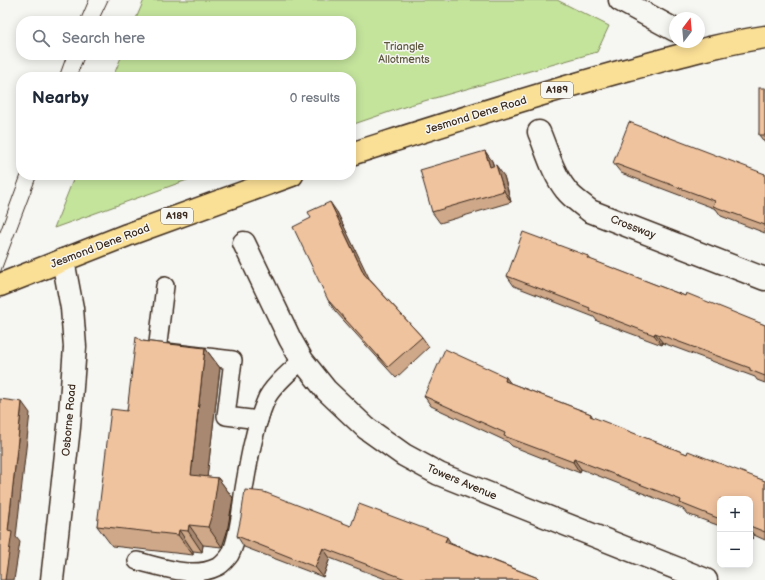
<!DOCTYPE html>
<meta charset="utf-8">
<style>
body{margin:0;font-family:"Balsamiq Sans",sans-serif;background:#f2f2f3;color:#1f2937}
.controls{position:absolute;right:12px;bottom:12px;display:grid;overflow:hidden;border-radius:8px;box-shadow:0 2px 10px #0003}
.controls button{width:36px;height:36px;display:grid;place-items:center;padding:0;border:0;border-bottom:1px solid #e0e1e3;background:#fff;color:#1f2937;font:20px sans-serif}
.compass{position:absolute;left:669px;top:12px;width:36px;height:36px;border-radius:50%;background:#fff;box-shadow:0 2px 10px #0003;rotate:16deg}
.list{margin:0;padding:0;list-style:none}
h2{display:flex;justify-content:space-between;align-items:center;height:52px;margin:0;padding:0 16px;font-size:17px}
h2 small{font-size:13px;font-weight:400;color:#747a83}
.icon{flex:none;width:22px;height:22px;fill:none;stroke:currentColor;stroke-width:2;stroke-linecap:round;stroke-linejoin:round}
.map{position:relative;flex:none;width:765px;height:580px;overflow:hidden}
.search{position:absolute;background:#fff;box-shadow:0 2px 10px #0003;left:16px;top:16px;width:340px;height:44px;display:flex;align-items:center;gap:10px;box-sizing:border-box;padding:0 14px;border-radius:16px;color:#747a83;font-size:15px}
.panel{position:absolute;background:#fff;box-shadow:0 2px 10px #0003;left:16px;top:72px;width:340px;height:108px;border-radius:16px}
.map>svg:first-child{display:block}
</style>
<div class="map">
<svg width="765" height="580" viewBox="0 0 765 580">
<rect width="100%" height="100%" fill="#f6f6f2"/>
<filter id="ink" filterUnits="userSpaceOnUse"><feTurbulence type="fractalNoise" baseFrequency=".025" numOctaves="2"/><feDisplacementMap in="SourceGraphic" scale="8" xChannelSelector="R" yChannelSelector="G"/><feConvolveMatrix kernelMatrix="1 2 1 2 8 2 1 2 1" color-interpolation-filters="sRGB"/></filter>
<g filter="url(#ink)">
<!-- green -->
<g fill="#c4e49c" stroke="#80875d">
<polygon points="144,0 557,0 609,26 597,52 410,105 351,125 351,77 113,77 122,55 351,55 351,21 135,21"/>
<polygon points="75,175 201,175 54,228"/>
</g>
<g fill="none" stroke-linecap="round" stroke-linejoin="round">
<defs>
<g id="lane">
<polyline points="165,286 157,351 233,360 226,416 259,420"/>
<path d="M137 561C162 567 193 579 217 567 221 566 228 558 230 555 238 540 241 512 243 495 248 465 254 428 266 400 271 387 292 370 302 360"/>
</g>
<g id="street">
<polyline points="620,0 675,30"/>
<path d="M539 132C547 151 553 174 566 190 572 198 582 204 590 211L765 279"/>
<polyline points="244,243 290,339 302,360 326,390 366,428 404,455 439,474 706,580"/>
</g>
<polyline id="secondary" points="52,580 69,427 75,347 72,308 63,260"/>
<g id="primary">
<path d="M351 154C442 125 534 95 626 70 672 58 718 44 765 37"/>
<polyline points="0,285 127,235 292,175"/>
</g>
</defs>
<!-- lane casing -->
<use href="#lane" stroke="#3b2a1e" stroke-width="20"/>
<!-- street casing -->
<use href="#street" stroke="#3b2a1e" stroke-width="25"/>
<!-- secondary casing -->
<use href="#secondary" stroke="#3b2a1e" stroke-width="25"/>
<!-- primary casing -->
<use href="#primary" stroke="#3b2a1e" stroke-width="25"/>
<!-- lane -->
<use href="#lane" stroke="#f6f6f2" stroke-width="17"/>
<!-- street -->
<use href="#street" stroke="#f6f6f2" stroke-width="22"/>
<!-- secondary -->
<use href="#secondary" stroke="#f6f6f2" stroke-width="22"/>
<!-- primary -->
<use href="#primary" stroke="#fadf96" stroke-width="22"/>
<!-- tram -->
<g stroke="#3b2a1e" stroke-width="1">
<polyline points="80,21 89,0"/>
<polyline points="98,21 108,0"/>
<polyline points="59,77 67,55"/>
<polyline points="76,77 85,55"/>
<polyline points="0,232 21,175"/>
<polyline points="0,273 37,175"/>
</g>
</g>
<!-- wall -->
<g fill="#cea889" stroke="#3b2a1e">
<polygon points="765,88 765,143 759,135"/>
<polygon points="485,151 492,161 494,166 504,176 511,202 440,223 432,212"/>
<polygon points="613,163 765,174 765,233 721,216 716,209 621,173"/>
<polygon points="337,212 369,279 422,337 429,347 396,378 335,311 328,300"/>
<polygon points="588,256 591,260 685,296 765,325 765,383 757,380 755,377 663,343 662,345 597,321 594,317 514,286 507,276"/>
<polygon points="142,341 205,348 220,368 207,477 218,478 233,498 227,532 222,547 203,545 202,552 193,551 193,555 112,546 97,526 127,411"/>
<polygon points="510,383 591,414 593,418 687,454 765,481 765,540 754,535 752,539 750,538 750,499 720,499 720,526 687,514 683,509 581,469 580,473 512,446 508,442 431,406 424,396"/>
<polygon points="351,526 452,544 538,578 540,580 388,580 330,558 323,577 244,547 237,536"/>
</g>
<!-- shaded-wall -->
<g fill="#a8886f" stroke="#3b2a1e">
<polygon points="485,151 492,161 497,178 490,167"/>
<polygon points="496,165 504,176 511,202 504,191"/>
<polygon points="330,202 337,212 372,284 364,274"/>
<polygon points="655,333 663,343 662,345 654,335"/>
<polygon points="205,348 220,368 205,495 191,475"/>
<polygon points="506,377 514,388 505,381"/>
<polygon points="22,402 30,413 16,537 20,542 14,580 5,580 8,531"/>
<polygon points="574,459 581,469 580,473 573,462"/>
<polygon points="218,478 233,498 227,532 222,547 208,527"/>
<polygon points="189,525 203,545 202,552 188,531"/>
<polygon points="179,530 193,551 193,555 178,535"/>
<polygon points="750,530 754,535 752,539 750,536"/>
<polygon points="447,537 454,548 445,542"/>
<polygon points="323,548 330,558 323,577 315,567"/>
</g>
<!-- building -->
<g fill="#f0c39f" stroke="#3b2a1e">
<rect x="759" y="88" width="6" height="47"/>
<polygon points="629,122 765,174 765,225 713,206 715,201 613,163"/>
<polygon points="485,151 490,167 496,165 504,191 432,212 420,170"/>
<polygon points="330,202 364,274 422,337 388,367 328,300 293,227 311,218 308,212"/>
<polygon points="523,232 588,256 587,258 685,296 686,293 765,325 765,376 750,370 750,368 655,333 654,335 589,310 590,308 507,276"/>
<polygon points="136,337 142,341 205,348 191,475 218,478 213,511 208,527 189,525 188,531 179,530 178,535 97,526 111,409 127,411"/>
<polygon points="445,349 506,377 505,381 591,414 590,416 687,454 688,451 765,481 765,532 750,526 750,499 720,499 720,519 680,503 681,500 574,459 573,462 504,436 505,433 424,396"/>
<polygon points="0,399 22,402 8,531 12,532 5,580 0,580"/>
<polygon points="245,490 264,492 351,526 359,504 447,537 445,542 538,578 537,580 408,580 323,548 315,567 237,536 241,517"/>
</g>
</g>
<g text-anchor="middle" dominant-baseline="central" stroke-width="3" stroke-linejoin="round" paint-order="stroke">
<!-- shield labels -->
<g fill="#f6f6f2" stroke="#73675e" stroke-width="1">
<rect x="541" y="82" width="32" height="16" rx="3"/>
<rect x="161" y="208" width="32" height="16" rx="3"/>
</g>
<g font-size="10" font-weight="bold" fill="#3b2a1e">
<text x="557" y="90">A189</text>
<text x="177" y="216">A189</text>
</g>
<!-- park labels -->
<g font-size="11" fill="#5d583e" stroke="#f6f6f2">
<text x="404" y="46">Triangle<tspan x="404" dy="13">Allotments</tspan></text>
</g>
<!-- street labels -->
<g font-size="11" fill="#3b2a1e" stroke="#f6f6f2">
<text transform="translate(476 115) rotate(-17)">Jesmond Dene Road</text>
<text transform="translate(633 227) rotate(21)">Crossway</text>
<text transform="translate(100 246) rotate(-21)">Jesmond Dene Road</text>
<text transform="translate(69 420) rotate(-85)">Osborne Road</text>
<text transform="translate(462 482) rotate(23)">Towers Avenue</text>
</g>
</g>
</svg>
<div class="controls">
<button>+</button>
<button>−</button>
</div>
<svg class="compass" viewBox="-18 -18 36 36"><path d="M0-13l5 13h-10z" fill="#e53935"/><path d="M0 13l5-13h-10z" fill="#747a83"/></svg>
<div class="search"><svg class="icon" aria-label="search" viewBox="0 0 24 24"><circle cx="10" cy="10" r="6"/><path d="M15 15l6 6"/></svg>Search here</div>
<section class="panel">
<h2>Nearby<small>0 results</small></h2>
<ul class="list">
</ul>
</section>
</div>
